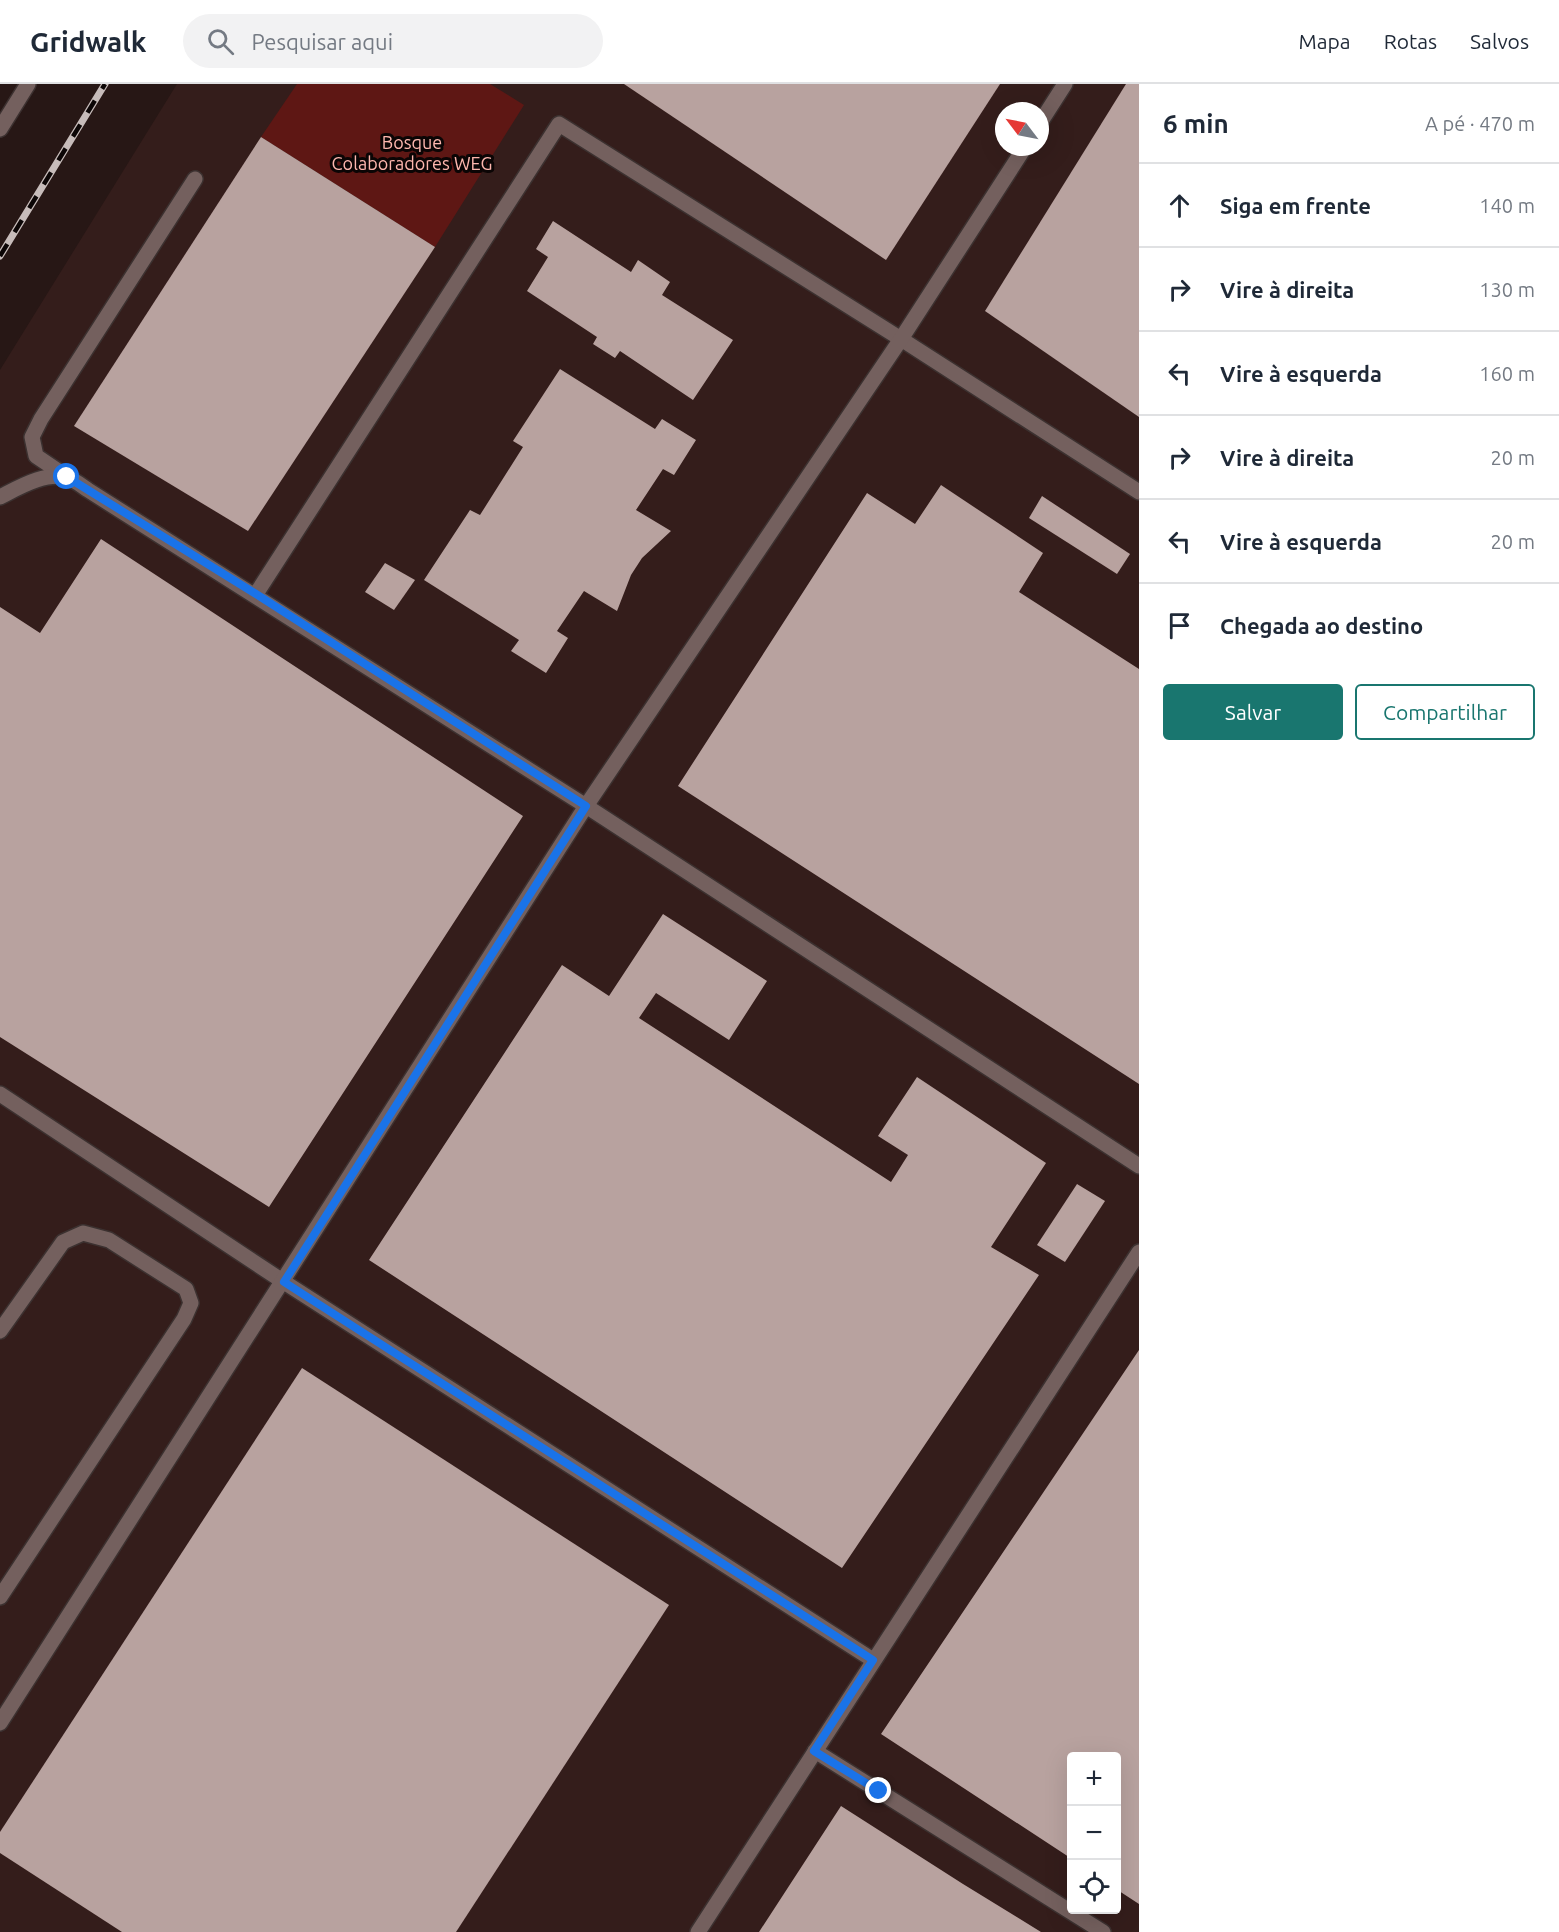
<!DOCTYPE html>
<html lang="pt">
<meta charset="utf-8">
<style>
body{margin:0;font-family:Ubuntu,sans-serif;background:#f2f2f3;color:#1f2937}
.controls{position:absolute;right:18px;bottom:18px;display:grid;overflow:hidden;border-radius:6px;box-shadow:0 6px 24px #0002}
.controls button{width:54px;height:54px;display:grid;place-items:center;padding:0;border:0;border-bottom:2px solid #e0e1e3;background:#fff;color:#1f2937;font:30px sans-serif}
.compass{position:absolute;left:995px;top:18px;width:54px;height:54px;border-radius:50%;background:#fff;box-shadow:0 6px 24px #0002;rotate:302deg}
.stop{position:absolute;width:18px;height:18px;margin:-14px;border:4px solid #1a73e8;border-radius:50%;background:#fff}
.stop.end{background:#1a73e8;border-color:#fff;box-shadow:0 2px 6px #0008}
.list{margin:0;padding:0;list-style:none}
h2{display:flex;justify-content:space-between;align-items:center;height:78px;margin:0;padding:0 24px;font-size:26px}
h2 small{font-size:20px;font-weight:400;color:#747a83}
.list li{display:grid;grid-template-columns:39px 1fr auto;gap:18px;align-items:center;box-sizing:border-box;height:84px;padding:0 24px;border-top:2px solid #e0e1e3}
.list b{display:block;font-size:22px;white-space:nowrap}
.list em{font-size:20px;font-style:normal;color:#747a83}
.actions{display:flex;gap:12px;padding:18px 24px}
.actions a{flex:1;padding:14px 0;border:2px solid #19766f;border-radius:6px;text-align:center;font-size:21px;color:#19766f}
.actions .main{background:#19766f;color:#fff}
.icon{flex:none;width:33px;height:33px;fill:none;stroke:currentColor;stroke-width:2;stroke-linecap:round;stroke-linejoin:round}
.map{position:relative;flex:none;width:1139px;height:1848px;overflow:hidden}
header{display:flex;align-items:center;gap:36px;box-sizing:border-box;height:84px;padding:0 30px;background:#fff;border-bottom:2px solid #e0e1e3}
header strong{font-size:28px}
nav{display:flex;gap:33px;margin-inline-start:auto;font-size:21px}
.search{width:420px;height:54px;background:#f2f2f3;display:flex;align-items:center;gap:15px;box-sizing:border-box;padding:0 21px;border-radius:33px;color:#747a83;font-size:22px}
main{display:flex}
aside{flex:1;background:#fff}
.map>svg:first-child{display:block}
</style>
<header>
<strong>Gridwalk</strong>
<div class="search"><svg class="icon" aria-label="search" viewBox="0 0 24 24"><circle cx="10" cy="10" r="6"/><path d="M15 15l6 6"/></svg>Pesquisar aqui</div>
<nav><a>Mapa</a><a>Rotas</a><a>Salvos</a></nav>
</header>
<main>
<div class="map">
<svg width="1139" height="1848" viewBox="0 0 1139 1848">
<rect width="100%" height="100%" fill="#271715"/>
<!-- built -->
<path fill="#341d1b" fill-rule="evenodd" d="M177 0H1139V1848H0V286ZM1004 27H1040V63H1004ZM1072 1672H1116V1826H1072Z"/>
<!-- green -->
<polygon fill="#5e1714" points="297,0 490,0 524,21 435,163 261,53"/>
<!-- building -->
<g fill="#b8a29f">
<polygon points="624,0 1000,0 886,176"/>
<polygon points="1126,0 1139,0 1139,333 985,227"/>
<polygon points="261,53 435,163 248,447 74,342"/>
<polygon points="553,137 631,188 638,176 670,198 662,211 733,256 693,316 620,267 615,274 593,260 597,253 527,207 548,173 536,165"/>
<polygon points="560,285 655,345 662,335 696,356 674,391 663,385 636,426 671,447 642,474 631,491 617,527 584,507 557,547 568,554 546,589 511,567 519,556 424,496 470,426 480,431 523,363 513,357"/>
<polygon points="941,401 1043,469 1019,508 1139,585 1139,1000 678,702 867,409 915,440"/>
<polygon points="1042,412 1130,470 1117,490 1029,434"/>
<polygon points="101,455 523,732 269,1123 0,953 0,523 40,549"/>
<polygon points="385,479 415,496 394,526 365,508"/>
<polygon points="663,830 767,897 729,956 656,909 639,934 891,1098 908,1071 878,1052 917,993 1046,1079 991,1163 1039,1191 842,1484 369,1176 562,881 609,912"/>
<polygon points="1077,1100 1105,1117 1065,1178 1037,1161"/>
<polygon points="1139,1266 1139,1820 1116,1805 1116,1672 1072,1672 1072,1775 881,1650"/>
<polygon points="302,1284 669,1521 456,1848 122,1848 0,1769 0,1748"/>
<polygon points="841,1722 963,1800 1041,1848 759,1848"/>
</g>
<g fill="none" stroke-linecap="round" stroke-linejoin="round">
<defs>
<g id="minor">
<polyline points="1040,39 1065,0"/>
<polyline points="0,45 28,0"/>
<polyline points="67,393 36,372 32,353 41,335 195,95"/>
<path d="M0 413C18 404 46 387 68 394 75 396 82 402 88 406L586 722 1139 1082"/>
<polyline points="256,510 559,40 901,255 1139,408"/>
<polyline points="0,1010 284,1198 873,1576"/>
<polyline points="0,1247 63,1158 83,1149 109,1156 186,1205 191,1219 184,1235 0,1513"/>
<polyline points="0,1639 586,722 901,255 1025,63"/>
<polyline points="815,1667 1103,1848"/>
<polyline points="698,1848 1139,1168"/>
</g>
</defs>
<!-- minor casing -->
<use href="#minor" stroke="#3c3130" stroke-width="18"/>
<!-- minor -->
<use href="#minor" stroke="#74605e" stroke-width="15"/>
<defs>
<polyline id="rail" points="0,172 105,0"/>
</defs>
<!-- rail casing -->
<use href="#rail" stroke="#c7bcba" stroke-width="7"/>
<!-- rail -->
<use href="#rail" stroke="#0b0505" stroke-width="4.5" stroke-dasharray="14" stroke-linecap="butt"/>
</g>
<g fill="none" stroke-linecap="round" stroke-linejoin="round">
<!-- route -->
<polyline stroke="#1a73e8" stroke-width="8" points="67,393 256,510 586,722 284,1198 873,1576 814,1667 879,1707"/>
</g>
<g text-anchor="middle" dominant-baseline="central" stroke-width="6" stroke-linejoin="round" paint-order="stroke">
<!-- park labels -->
<g font-size="18" fill="#feb7ae" stroke="#0b0505">
<text x="412" y="58">Bosque<tspan x="412" dy="21">Colaboradores WEG</tspan></text>
</g>
</g>
</svg>
<div class="controls">
<button>+</button>
<button>−</button>
<button><svg class="icon" aria-label="locate" viewBox="0 0 24 24"><circle cx="12" cy="12" r="6"/><path d="M12 2v4M12 18v4M2 12h4M18 12h4"/></svg></button>
</div>
<svg class="compass" viewBox="-18 -18 36 36"><path d="M0-13l5 13h-10z" fill="#e53935"/><path d="M0 13l5-13h-10z" fill="#747a83"/></svg>
<div class="stop" style="left:67px;top:393px"></div>
<div class="stop end" style="left:879px;top:1707px"></div>
</div>
<aside>
<h2>6 min<small>A pé · 470 m</small></h2>
<ul class="list">
<li><svg class="icon" aria-label="ahead" viewBox="0 0 24 24"><path d="M12 20V5M6 11l6-6 6 6"/></svg><div><b>Siga em frente</b></div><em>140 m</em></li>
<li><svg class="icon" aria-label="right" viewBox="0 0 24 24"><path d="M7 20v-9h11M14 6l5 5-5 5"/></svg><div><b>Vire à direita</b></div><em>130 m</em></li>
<li><svg class="icon" aria-label="left" viewBox="0 0 24 24"><path d="M17 20v-9H6M10 6l-5 5 5 5"/></svg><div><b>Vire à esquerda</b></div><em>160 m</em></li>
<li><svg class="icon" aria-label="right" viewBox="0 0 24 24"><path d="M7 20v-9h11M14 6l5 5-5 5"/></svg><div><b>Vire à direita</b></div><em>20 m</em></li>
<li><svg class="icon" aria-label="left" viewBox="0 0 24 24"><path d="M17 20v-9H6M10 6l-5 5 5 5"/></svg><div><b>Vire à esquerda</b></div><em>20 m</em></li>
<li><svg class="icon" aria-label="arrive" viewBox="0 0 24 24"><path d="M6 21V4h12l-3 4 3 4H6"/></svg><div><b>Chegada ao destino</b></div></li>
</ul>
<div class="actions"><a class="main">Salvar</a><a>Compartilhar</a></div>
</aside>
</main>
